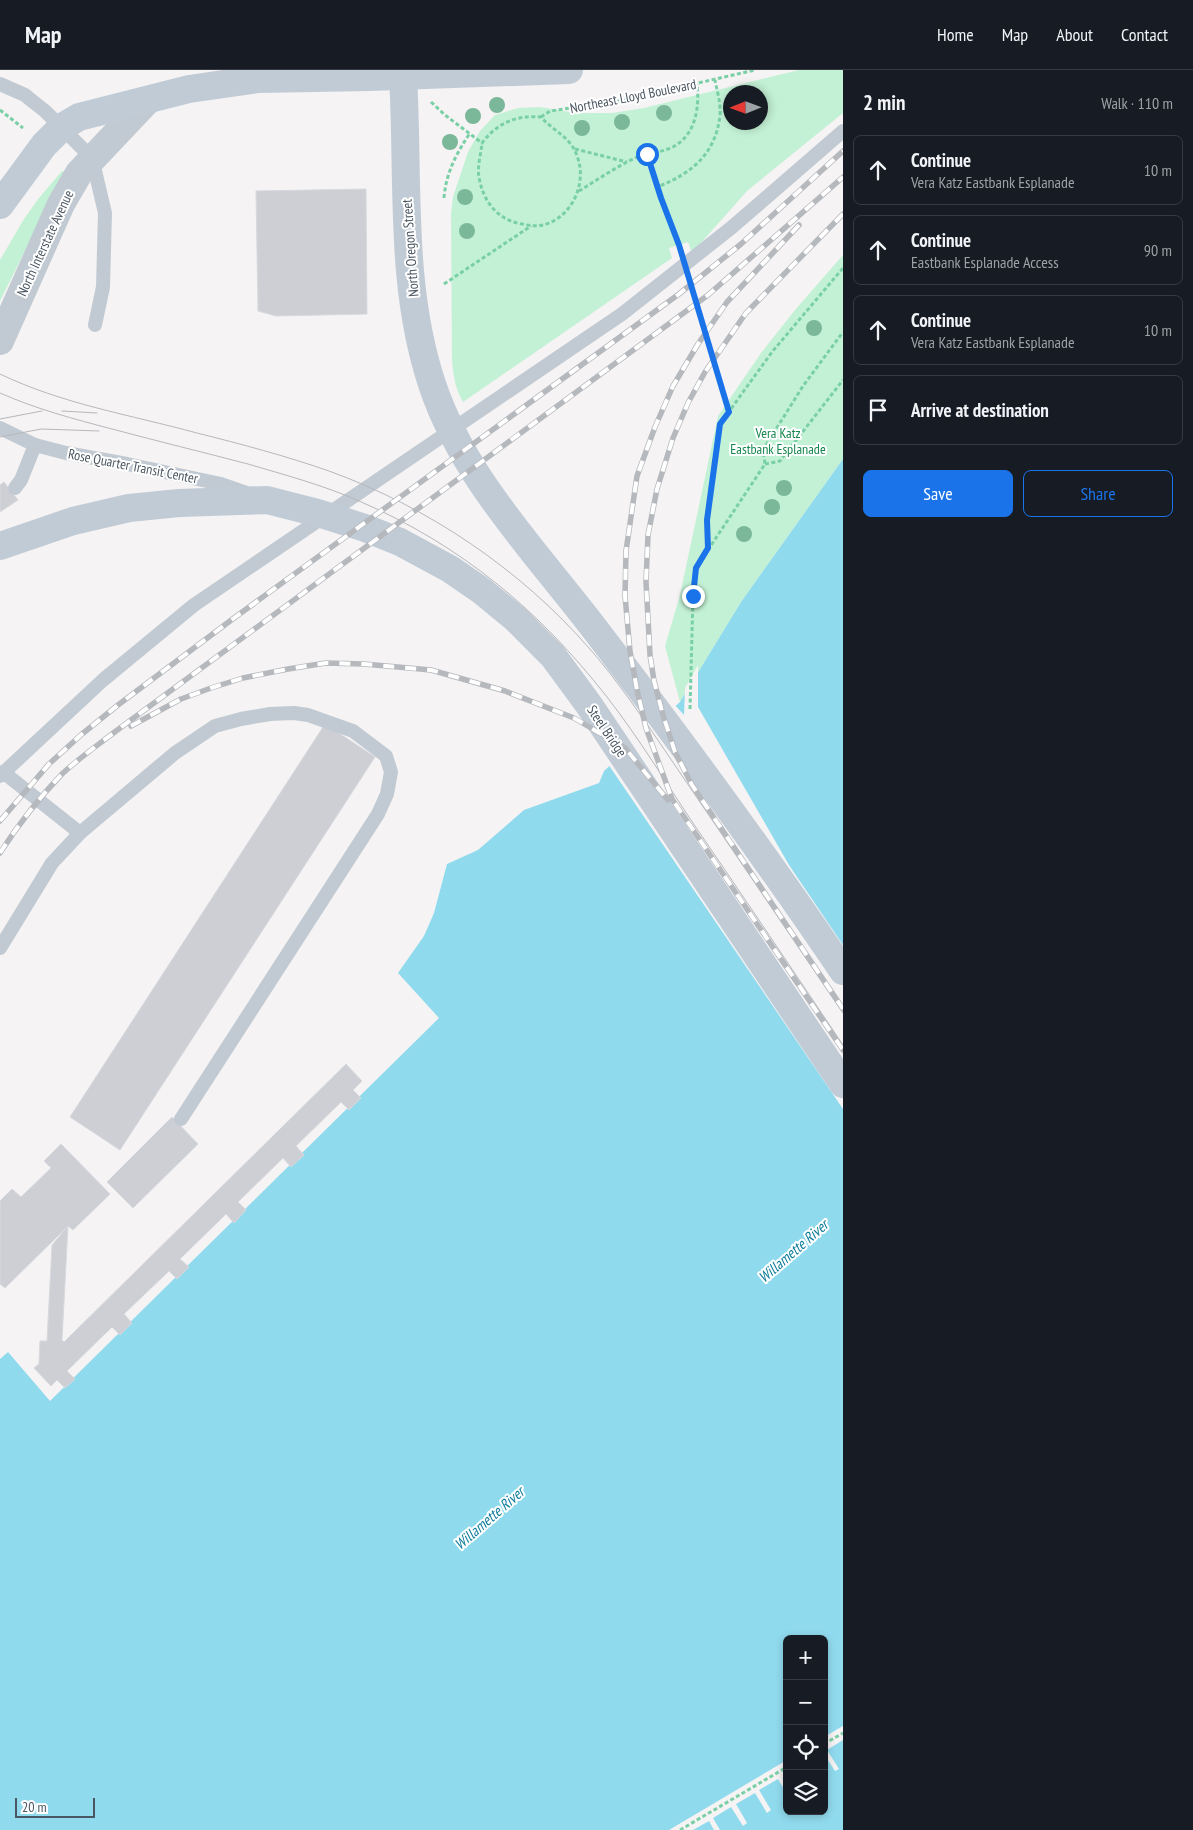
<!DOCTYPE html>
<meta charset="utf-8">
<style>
body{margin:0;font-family:"PT Sans Narrow",sans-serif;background:#242831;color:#f1f3f6}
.controls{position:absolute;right:15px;bottom:15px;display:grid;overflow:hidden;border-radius:8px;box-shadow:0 2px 8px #0003}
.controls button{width:45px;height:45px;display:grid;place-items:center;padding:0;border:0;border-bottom:1px solid #363941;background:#171b24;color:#f1f3f6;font:25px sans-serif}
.compass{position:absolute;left:723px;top:15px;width:45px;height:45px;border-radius:50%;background:#171b24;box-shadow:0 2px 8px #0003;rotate:269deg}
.scale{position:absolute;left:15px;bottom:12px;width:80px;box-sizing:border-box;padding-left:5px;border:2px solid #4a5661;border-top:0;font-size:14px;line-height:18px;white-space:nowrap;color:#4a5661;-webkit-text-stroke:4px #fff;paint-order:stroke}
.stop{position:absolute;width:15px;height:15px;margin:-11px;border:4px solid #1a73e8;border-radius:50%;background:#fff}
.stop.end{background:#1a73e8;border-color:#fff;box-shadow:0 1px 5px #0008}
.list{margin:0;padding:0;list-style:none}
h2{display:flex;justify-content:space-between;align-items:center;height:65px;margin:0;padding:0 20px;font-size:21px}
h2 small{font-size:16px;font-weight:400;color:#9ea1a6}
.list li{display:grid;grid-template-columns:32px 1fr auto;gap:15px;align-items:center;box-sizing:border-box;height:70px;margin:0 10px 10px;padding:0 10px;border:1px solid #363941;border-radius:8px}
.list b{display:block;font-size:19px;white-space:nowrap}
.list p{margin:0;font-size:16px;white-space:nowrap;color:#9ea1a6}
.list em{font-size:16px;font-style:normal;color:#9ea1a6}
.actions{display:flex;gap:10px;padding:15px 20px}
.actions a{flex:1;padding:11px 0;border:1px solid #1a73e8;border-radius:8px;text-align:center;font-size:18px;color:#1a73e8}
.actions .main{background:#1a73e8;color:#fff}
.icon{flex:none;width:28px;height:28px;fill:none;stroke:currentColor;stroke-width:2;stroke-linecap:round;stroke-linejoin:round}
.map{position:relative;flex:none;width:843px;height:1760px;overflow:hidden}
header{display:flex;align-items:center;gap:30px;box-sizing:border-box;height:70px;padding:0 25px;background:#171b24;border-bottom:1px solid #363941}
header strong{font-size:24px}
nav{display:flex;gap:28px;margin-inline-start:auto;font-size:18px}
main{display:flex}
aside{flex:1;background:#171b24}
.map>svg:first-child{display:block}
</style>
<header>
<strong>Map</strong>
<nav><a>Home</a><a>Map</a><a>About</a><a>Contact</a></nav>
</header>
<main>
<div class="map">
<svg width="843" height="1760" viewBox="0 0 843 1760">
<rect width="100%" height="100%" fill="#f5f3f3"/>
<!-- green -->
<g fill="#c3f1d5" fill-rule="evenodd">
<path d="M799 0H843V43L747 121 692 183 688 172 669 178 672 188 463 332C455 318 453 305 452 289L451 144 453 127 468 82 480 61 495 45 518 38 540 37 576 43H612L644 38ZM730 22H760V52H730Z"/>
<polygon points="62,101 64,102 0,231 0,190 24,149 39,128"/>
<polygon points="843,185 843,389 741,532 680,632 665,576 680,525 718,346 761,283 795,240"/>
</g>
<!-- water -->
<path fill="#90daee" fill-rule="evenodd" d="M843 389V1760H0V1289L8 1282 50 1331 439 948 398 903 424 866 434 843 447 794 478 780 524 740 599 713 604 701 680 632 741 532ZM787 1569H824V1741H787Z"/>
<!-- pier -->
<g fill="#f5f3f3">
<polygon points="698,595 698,637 789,795 843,875 843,1039 608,694 674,634 684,645 685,618"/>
<polygon points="843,1656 843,1670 827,1680 839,1699 835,1701 824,1684 824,1667"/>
<polygon points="787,1690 787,1704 783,1707 787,1714 787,1724 778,1709 759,1720 771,1740 767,1743 755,1723 736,1734 747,1753 743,1756 731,1737 713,1748 720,1760 714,1760 709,1751 693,1760 669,1760"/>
</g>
<!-- building -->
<g fill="#cdcfd5" stroke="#d7d9de">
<polygon points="366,119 367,244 276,246 258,241 256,121"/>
<polygon points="4,412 18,430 0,442 0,415"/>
<polygon points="325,654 375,687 120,1080 70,1047"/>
<polygon points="346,994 362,1011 353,1020 361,1028 349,1040 341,1032 296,1076 304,1085 291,1097 283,1088 238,1132 246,1140 234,1153 226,1144 180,1189 189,1197 177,1209 169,1201 124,1244 132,1253 120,1265 112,1257 67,1301 75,1309 65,1318 57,1310 51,1316 34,1298 39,1294 40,1271 47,1271 52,1175 68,1156 62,1270 64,1272"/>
<polygon points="172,1047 198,1074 133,1138 107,1112"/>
<polygon points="61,1074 110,1124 73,1160 68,1156 5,1218 0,1214 0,1131 12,1119 21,1127 51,1098 44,1091"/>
</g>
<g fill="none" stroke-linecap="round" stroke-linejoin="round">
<!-- path -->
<g stroke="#7ad0a6" stroke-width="3" stroke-dasharray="4 2.5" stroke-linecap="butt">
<path d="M431 32 445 45 482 73C497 53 516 45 541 47 553 61 571 67 577 86 587 111 574 143 549 153 540 157 531 156 522 154 497 150 483 131 479 107 477 97 481 84 482 73"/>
<polyline points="0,40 23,58"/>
<polyline points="541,47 550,41 619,31 755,0"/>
<polyline points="575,79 627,92"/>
<polyline points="647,85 657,117"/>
<path d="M579 121C597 110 616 97 635 88 646 83 658 83 668 79 695 69 700 39 697 14"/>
<path d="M444 128C446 103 456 84 470 63"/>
<path d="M679 174 657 117C691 104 716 84 720 45 721 33 717 21 715 10"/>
<polyline points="444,214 531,156"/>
<polyline points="691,216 729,342"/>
<polyline points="765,394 780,391 843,310"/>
<polyline points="708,477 707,449 720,354 772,282 843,198"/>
<polyline points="690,639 693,526 696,498 765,394 763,380 803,316 843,262"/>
<polyline points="824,1674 843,1663"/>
<polyline points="680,1760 787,1697"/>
</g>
<!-- service -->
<g stroke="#c1cad2" stroke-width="14">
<polyline points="0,14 25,25 31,30 45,41 92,88 105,143 103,217 95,255"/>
<polyline points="0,358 35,375 66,383 127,394 221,414 247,423"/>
<polyline points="15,418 21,410 35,375"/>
<polyline points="3,702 80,763"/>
<polyline points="0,706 103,610 194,535 622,244 731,158 843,61"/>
<polyline points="0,878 52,793 80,763 175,683 215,656 241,649 270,644 294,643 308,645 353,661 386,686 391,702 387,724 378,744 181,1049"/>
</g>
<!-- tertiary -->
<polyline stroke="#c1cad2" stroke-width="28" points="0,271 61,134 79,103 148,30"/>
<!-- secondary -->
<g stroke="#c1cbd6" stroke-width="28">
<path d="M403 6C409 108 399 215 432 314 462 406 536 482 594 558 680 670 764 784 843 901"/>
<polyline points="0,135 44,75 62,57 79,47 189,19 258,9 370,7 569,0"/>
<polyline points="0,476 73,451 129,438 179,433 267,430 318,443 365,458 400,472 450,499 482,521 516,549 553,586 589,635 843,1014"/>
</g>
<!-- tram -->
<g stroke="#b5b8bd" stroke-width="1">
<path d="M0 304C62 334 131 345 197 363 241 374 286 386 329 401 428 437 520 499 589 578 611 603 630 630 649 657L843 943"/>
<path d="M0 323C36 339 74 349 112 359 157 371 202 382 248 394 285 405 323 415 359 431 461 475 539 540 607 627 639 668 666 713 695 756 745 829 794 902 843 975"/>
<polyline points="62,341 97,343"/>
<polyline points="0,349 42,341"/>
<polyline points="0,367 41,359 99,361"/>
</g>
<defs>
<g id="rail">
<polyline points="843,144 746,243 705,302 688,333 673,368 657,419 648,465 646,512 650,585 654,611 663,645 675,682 692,715 843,939"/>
<polyline points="799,155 727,232 698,274 673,316 655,357 637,406 626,481 625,526 630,581 637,620 646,658 672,729 843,980"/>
<polyline points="131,656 181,629 211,618 243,608 288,599 326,593 364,594 431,600 505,621 574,648 625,678 668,730"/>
<polyline points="0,751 49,694 82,664 118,635 234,548 679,224 741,174 843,81"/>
<path d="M0 783C18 755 39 728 62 704 79 688 98 675 116 661L708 225 843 107"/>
</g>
</defs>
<!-- rail casing -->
<use href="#rail" stroke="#b5b8bd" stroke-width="5.5"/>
<!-- rail -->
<use href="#rail" stroke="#fff" stroke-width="4" stroke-dasharray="11" stroke-linecap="butt"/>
</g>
<!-- trees -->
<g fill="#7bb799">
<circle cx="497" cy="35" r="8"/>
<circle cx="664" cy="43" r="8"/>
<circle cx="473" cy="46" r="8"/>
<circle cx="622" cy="52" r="8"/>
<circle cx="582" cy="58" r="8"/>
<circle cx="450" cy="72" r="8"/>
<circle cx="465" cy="127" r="8"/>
<circle cx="467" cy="161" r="8"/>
<circle cx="814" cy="258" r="8"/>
<circle cx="784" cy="418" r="8"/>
<circle cx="772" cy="437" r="8"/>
<circle cx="744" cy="464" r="8"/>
</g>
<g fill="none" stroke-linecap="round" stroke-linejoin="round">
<!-- route -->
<polyline stroke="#1a73e8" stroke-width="6" points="647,84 661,128 679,175 729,342 720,354 707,450 708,478 696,498 693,526"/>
</g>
<g text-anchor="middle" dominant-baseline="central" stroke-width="4" stroke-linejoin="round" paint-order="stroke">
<!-- street labels -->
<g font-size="14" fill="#4a5661" stroke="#fff">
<text transform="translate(633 26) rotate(-11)">Northeast Lloyd Boulevard</text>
<text transform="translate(45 173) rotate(-65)">North Interstate Avenue</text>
<text transform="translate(410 178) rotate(-94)">North Oregon Street</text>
<text transform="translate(133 396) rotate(11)">Rose Quarter Transit Center</text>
<text transform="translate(607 661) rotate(56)">Steel Bridge</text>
</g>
<!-- park labels -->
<g font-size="14" fill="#17864f" stroke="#fff">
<text x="778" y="363">Vera Katz<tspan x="778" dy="16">Eastbank Esplanade</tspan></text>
</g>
<!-- water labels -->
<g font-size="15" font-style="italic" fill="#0c7c9b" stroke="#fff">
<text transform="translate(793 1181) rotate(-41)">Willamette River</text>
<text transform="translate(489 1448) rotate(-41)">Willamette River</text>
</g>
</g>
</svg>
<div class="controls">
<button>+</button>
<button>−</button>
<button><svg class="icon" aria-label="locate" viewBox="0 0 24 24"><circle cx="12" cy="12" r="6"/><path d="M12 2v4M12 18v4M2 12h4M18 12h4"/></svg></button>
<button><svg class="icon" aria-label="layers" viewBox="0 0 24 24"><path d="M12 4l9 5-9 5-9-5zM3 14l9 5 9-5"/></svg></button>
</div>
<svg class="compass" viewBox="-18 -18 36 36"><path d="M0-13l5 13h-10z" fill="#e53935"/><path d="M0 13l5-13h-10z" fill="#9ea1a6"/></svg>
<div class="scale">20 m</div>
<div class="stop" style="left:647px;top:84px"></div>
<div class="stop end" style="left:693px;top:526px"></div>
</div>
<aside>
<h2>2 min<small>Walk · 110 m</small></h2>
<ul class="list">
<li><svg class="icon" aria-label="ahead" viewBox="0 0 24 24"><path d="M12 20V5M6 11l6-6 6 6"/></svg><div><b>Continue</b><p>Vera Katz Eastbank Esplanade</p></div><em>10 m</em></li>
<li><svg class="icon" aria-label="ahead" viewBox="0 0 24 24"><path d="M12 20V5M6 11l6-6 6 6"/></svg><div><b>Continue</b><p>Eastbank Esplanade Access</p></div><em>90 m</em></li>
<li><svg class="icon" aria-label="ahead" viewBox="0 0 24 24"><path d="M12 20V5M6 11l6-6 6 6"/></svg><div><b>Continue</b><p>Vera Katz Eastbank Esplanade</p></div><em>10 m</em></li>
<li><svg class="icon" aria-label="arrive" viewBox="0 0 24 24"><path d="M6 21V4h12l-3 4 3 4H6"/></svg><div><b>Arrive at destination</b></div></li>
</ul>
<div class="actions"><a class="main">Save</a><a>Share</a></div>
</aside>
</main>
